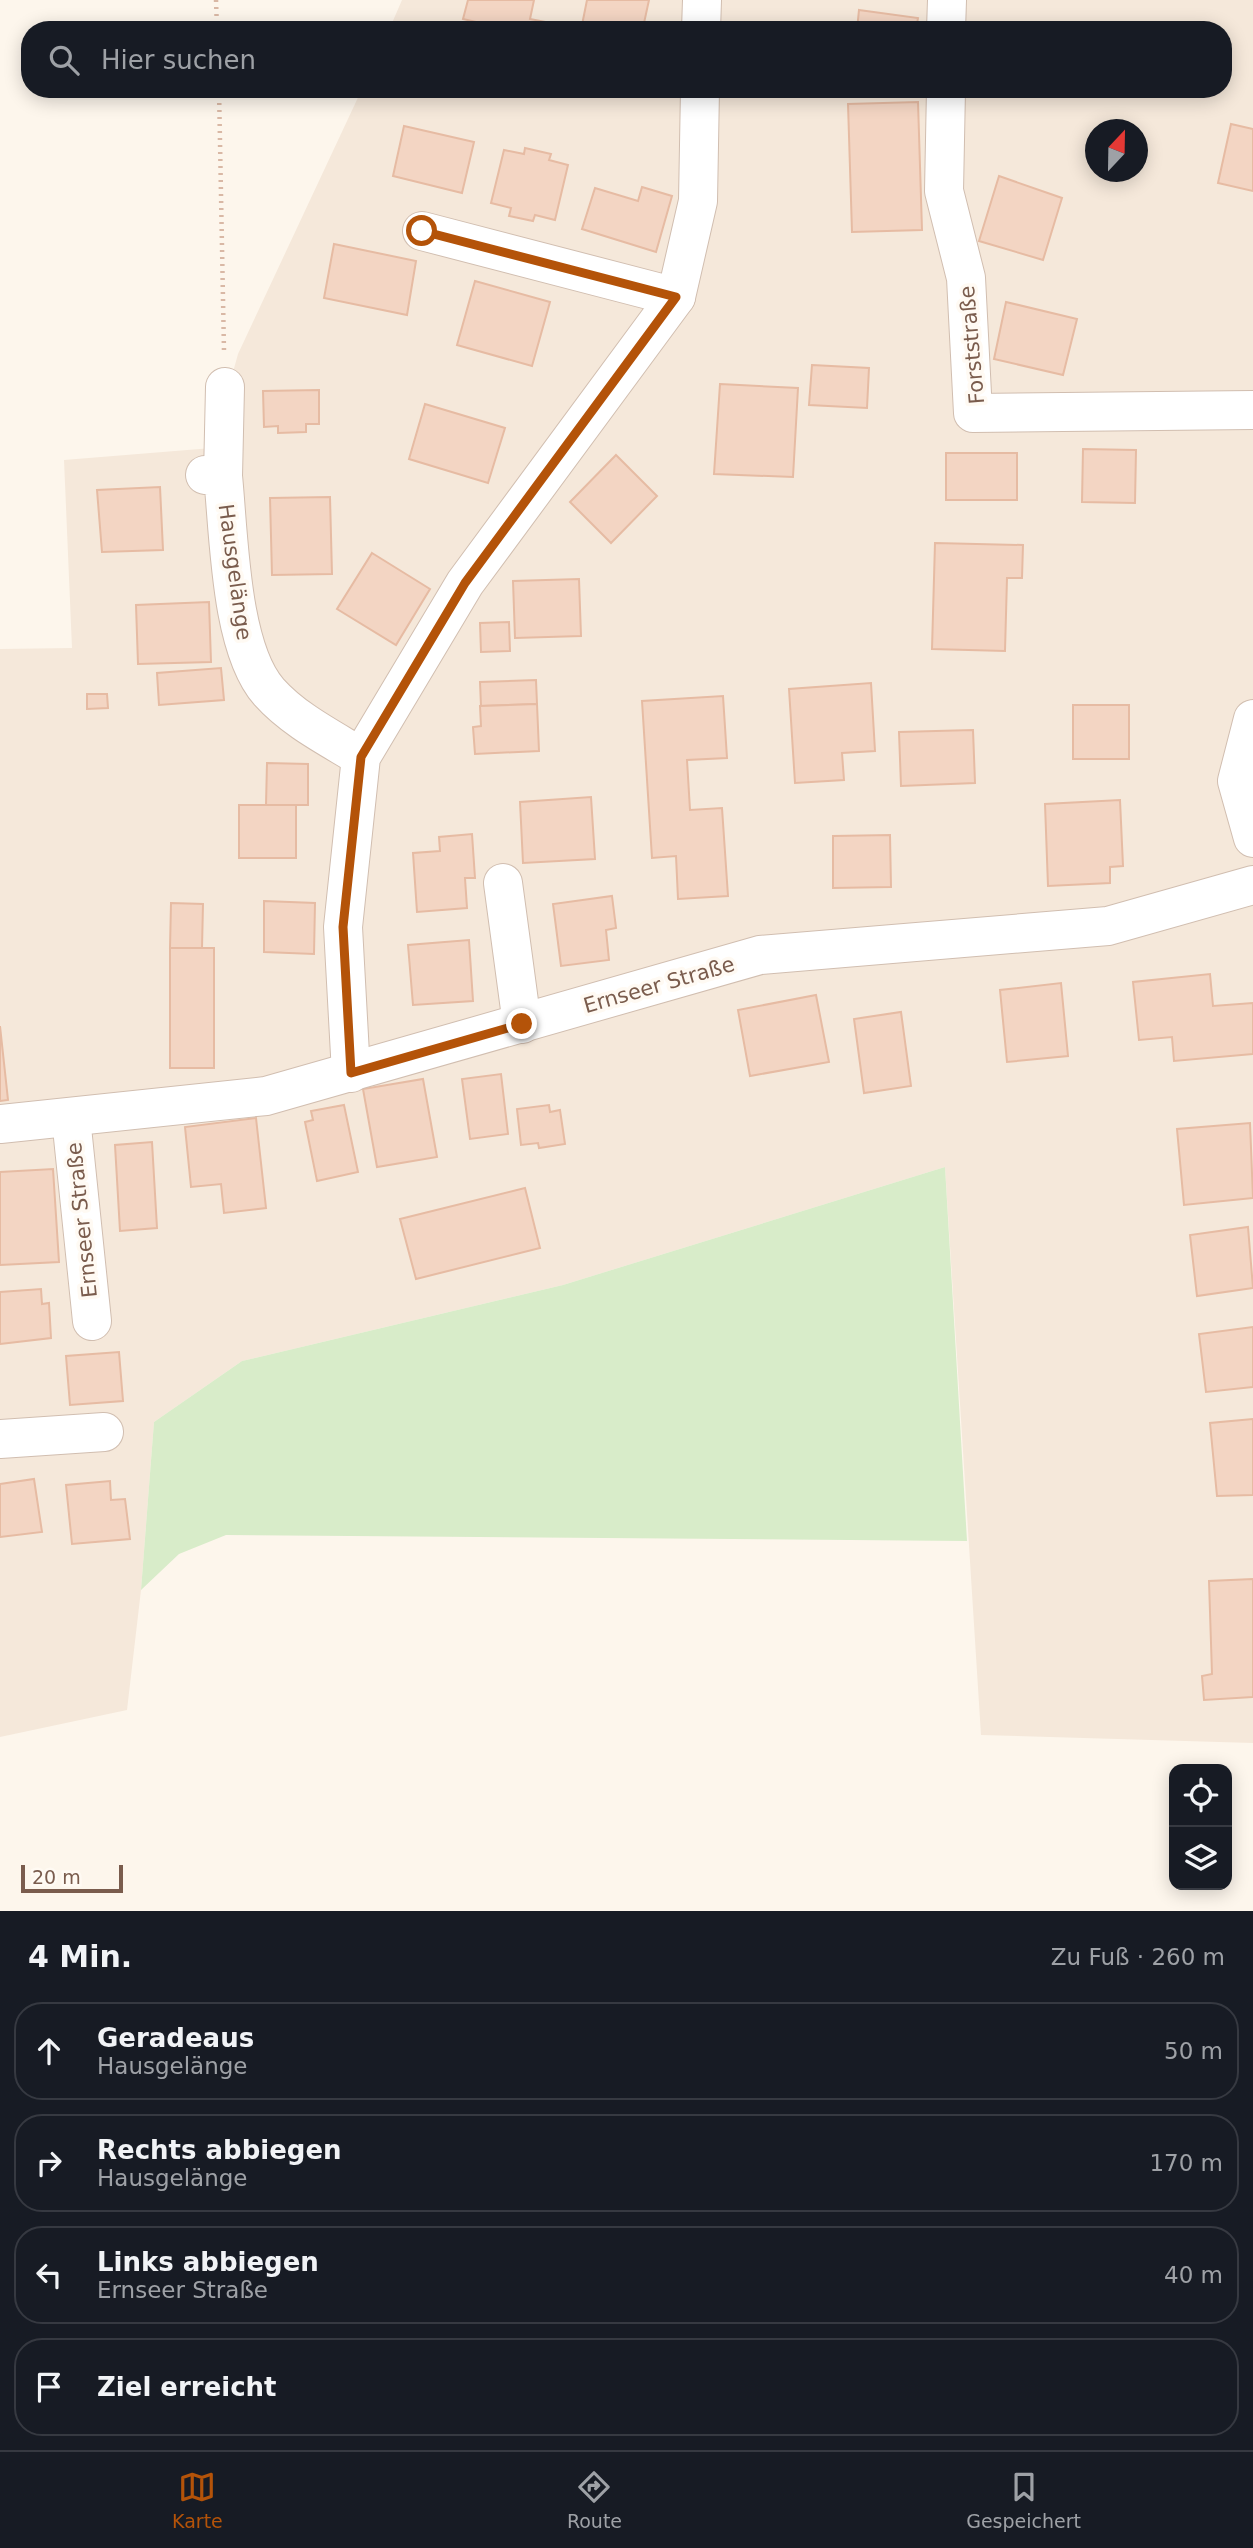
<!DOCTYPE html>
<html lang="de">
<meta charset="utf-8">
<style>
body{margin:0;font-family:"DejaVu Sans",sans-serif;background:#20242c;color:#f1f3f6}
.controls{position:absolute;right:21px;bottom:21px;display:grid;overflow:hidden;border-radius:14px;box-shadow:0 4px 18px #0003}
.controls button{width:63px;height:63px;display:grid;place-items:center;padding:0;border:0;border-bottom:2px solid #363941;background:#171b24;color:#f1f3f6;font:35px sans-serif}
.compass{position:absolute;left:1085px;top:119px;width:63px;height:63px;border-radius:50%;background:#171b24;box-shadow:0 4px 18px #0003;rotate:22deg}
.scale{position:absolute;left:21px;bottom:18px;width:102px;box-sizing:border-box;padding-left:7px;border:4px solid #7a5c4d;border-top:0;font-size:19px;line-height:24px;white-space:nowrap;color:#7a5c4d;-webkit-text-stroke:5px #fffaf3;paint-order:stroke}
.stop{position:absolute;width:21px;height:21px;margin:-16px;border:5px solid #b45309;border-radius:50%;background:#fff}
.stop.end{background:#b45309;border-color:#fff;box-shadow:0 2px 7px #0008}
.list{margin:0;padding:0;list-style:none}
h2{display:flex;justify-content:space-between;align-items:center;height:91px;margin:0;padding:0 28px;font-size:30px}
h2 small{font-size:23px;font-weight:400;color:#9ea1a6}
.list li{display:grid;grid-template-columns:46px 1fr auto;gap:21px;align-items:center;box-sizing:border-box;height:98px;margin:0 14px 14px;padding:0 14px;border:2px solid #363941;border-radius:28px}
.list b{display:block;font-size:26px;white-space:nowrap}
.list p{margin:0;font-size:23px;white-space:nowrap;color:#9ea1a6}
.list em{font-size:23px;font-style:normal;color:#9ea1a6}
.icon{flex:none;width:38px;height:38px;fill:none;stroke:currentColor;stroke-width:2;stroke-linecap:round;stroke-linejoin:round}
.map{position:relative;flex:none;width:1253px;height:1911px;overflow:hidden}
.search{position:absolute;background:#171b24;box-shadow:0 4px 18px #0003;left:21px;right:21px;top:21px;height:77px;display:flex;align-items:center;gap:18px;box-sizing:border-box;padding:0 24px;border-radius:28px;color:#9ea1a6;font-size:26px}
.sheet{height:539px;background:#171b24}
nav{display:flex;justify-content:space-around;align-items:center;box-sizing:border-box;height:98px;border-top:2px solid #363941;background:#171b24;font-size:19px;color:#9ea1a6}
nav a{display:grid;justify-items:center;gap:4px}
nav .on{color:#b45309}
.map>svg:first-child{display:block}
</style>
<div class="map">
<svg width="1253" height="1911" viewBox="0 0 1253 1911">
<rect width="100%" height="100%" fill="#fdf6ec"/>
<!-- residential -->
<path fill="#f5e8da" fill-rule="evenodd" d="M402 0H1253V1743L981 1735 945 1167 563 1285 242 1361 154 1422 141 1590 127 1710 0 1737V649L72 648 64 460 212 448 238 354 362 89H1223V30H389ZM1096 130H1138V172H1096Z"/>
<!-- green -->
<polygon fill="#d8ecc9" points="945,1167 967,1541 226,1535 179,1554 141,1590 154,1422 242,1361 563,1285"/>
<!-- building -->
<g fill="#f3d5c3" stroke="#e6bba3" stroke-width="2">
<polygon points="468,0 534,0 530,19 551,23 550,30 511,30 463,19"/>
<polygon points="587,0 649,0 644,23 666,30 581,30"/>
<polygon points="859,10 918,18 916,30 857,30"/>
<polygon points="918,102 922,230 852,232 848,104"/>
<polygon points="1231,124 1253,129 1253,191 1218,183"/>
<polygon points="404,126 474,142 462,193 393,176"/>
<polygon points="525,148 551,154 549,160 568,165 555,220 535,215 533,221 509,216 511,208 491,203 504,150 524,154"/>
<polygon points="999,176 1062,198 1043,260 979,241"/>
<polygon points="642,187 672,196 656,252 582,229 595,188 638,201"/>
<polygon points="334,244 416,261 407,315 324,298"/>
<polygon points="475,281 550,302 532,366 457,345"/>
<polygon points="1006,302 1077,319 1063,375 994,359"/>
<polygon points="812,365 869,368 867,408 809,405"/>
<polygon points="720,384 798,388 793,477 714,474"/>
<polygon points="319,390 319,424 306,424 306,432 278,433 278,426 264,427 263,391"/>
<polygon points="425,404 505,428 488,483 409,459"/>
<polygon points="1083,449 1136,450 1135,503 1082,502"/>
<rect x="946" y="453" width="71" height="47"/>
<polygon points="616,455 657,496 611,543 570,502"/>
<polygon points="160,487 163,550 102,552 97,490"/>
<polygon points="330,497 332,574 272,575 270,498"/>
<polygon points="935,543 1023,545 1022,578 1007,578 1005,651 932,649"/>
<polygon points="372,553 430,589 396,645 337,609"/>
<polygon points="579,579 581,636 515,638 513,581"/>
<polygon points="209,602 211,662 138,664 136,605"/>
<polygon points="509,622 510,651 481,652 480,623"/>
<polygon points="221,668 224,700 159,705 157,673"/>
<polygon points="536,680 537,704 481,706 480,682"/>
<polygon points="871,683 875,751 842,753 844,780 795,783 789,689"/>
<polygon points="87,694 107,694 108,708 87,709"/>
<polygon points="723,696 727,758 687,760 690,810 722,808 728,896 678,899 676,856 652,858 642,701"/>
<polygon points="537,704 539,751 475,754 473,727 481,726 480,706"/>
<rect x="1073" y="705" width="56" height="54"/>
<polygon points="973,730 975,783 901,786 899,732"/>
<polygon points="267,763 308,764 308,805 266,805"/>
<polygon points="591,797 595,859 523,863 520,802"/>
<polygon points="1120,800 1123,866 1110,867 1110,883 1048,886 1045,804"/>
<rect x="239" y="805" width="57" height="53"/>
<polygon points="472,834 475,878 465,878 467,908 417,912 413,853 440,851 439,837"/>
<polygon points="890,835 891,887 833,888 833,836"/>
<polygon points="612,896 616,928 606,930 609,960 561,966 553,904"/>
<polygon points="264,901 315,903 314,954 264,952"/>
<polygon points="171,903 203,904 202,948 170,948"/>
<polygon points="469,940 473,1001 413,1005 408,945"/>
<rect x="170" y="948" width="44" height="120"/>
<polygon points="1210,974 1213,1006 1253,1003 1253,1054 1174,1061 1172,1037 1139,1040 1133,982"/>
<polygon points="1061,983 1068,1056 1007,1062 1000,990"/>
<polygon points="816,995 829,1062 750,1076 738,1010"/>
<polygon points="901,1012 911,1086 864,1093 854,1019"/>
<polygon points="0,1026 8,1100 0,1101"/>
<polygon points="501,1074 508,1134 470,1139 462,1079"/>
<polygon points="423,1079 437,1157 377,1167 363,1089"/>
<polygon points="344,1105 358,1172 317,1181 305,1122 313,1120 311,1111"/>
<polygon points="549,1105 550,1112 560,1110 565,1144 539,1148 538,1143 521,1145 517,1109"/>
<polygon points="256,1118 266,1208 224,1213 221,1184 191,1187 185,1127"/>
<polygon points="1250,1123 1253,1198 1184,1205 1177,1129"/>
<polygon points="152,1142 157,1228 120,1231 115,1145"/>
<polygon points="53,1169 59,1262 0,1265 0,1172"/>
<polygon points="525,1188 540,1248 416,1279 400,1219"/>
<polygon points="1248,1227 1253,1288 1197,1296 1190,1235"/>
<polygon points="41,1289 42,1304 49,1303 51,1338 0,1344 0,1292"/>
<polygon points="1253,1327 1253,1387 1206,1392 1199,1334"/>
<polygon points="119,1352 123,1401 70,1405 66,1356"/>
<polygon points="1253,1419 1253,1495 1217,1496 1210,1423"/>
<polygon points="34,1479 42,1532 0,1537 0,1484"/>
<polygon points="110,1481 111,1500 125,1499 130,1539 72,1544 66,1485"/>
<polygon points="1253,1579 1253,1697 1204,1700 1202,1676 1212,1674 1209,1581"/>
</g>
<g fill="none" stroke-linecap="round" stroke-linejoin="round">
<defs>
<g id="minor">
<polyline points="701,30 702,0"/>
<polyline points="946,30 947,0"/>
<polyline points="946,89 944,191 966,278 973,413 1253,410"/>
<polyline points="422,231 676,297"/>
<path d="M205 475 223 476C229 535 230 648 269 692 294 720 330 738 361 757"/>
<polyline points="223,476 225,387"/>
<polyline points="1253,719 1237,781 1253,838"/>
<polyline points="503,883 522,1024"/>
<polyline points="351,1073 343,927 361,757 465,583 676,297 698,201 700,89"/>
<polyline points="71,1118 92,1321"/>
<polyline points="0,1124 266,1096 760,955 1108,926 1253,885"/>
<polyline points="0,1439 104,1432"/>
</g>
</defs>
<!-- minor casing -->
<use href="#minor" stroke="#d1beb0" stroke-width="40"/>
<!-- path -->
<g stroke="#d9b8a5" stroke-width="4.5" stroke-dasharray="2 5" stroke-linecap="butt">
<polyline points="216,0 217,30"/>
<polyline points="219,89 224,351"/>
</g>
<!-- minor -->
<use href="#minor" stroke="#fff" stroke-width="38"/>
</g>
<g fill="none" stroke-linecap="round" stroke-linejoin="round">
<!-- route -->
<polyline stroke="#b45309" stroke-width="9" points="422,231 676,297 465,583 361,757 343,927 351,1073 522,1024"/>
</g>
<g text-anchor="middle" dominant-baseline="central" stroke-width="7" stroke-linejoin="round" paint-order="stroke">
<!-- street labels -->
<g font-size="21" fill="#7a5c4d" stroke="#fffaf3">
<text transform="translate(972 345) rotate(-95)">Forststraße</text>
<text transform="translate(235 572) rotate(82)">Hausgelänge</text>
<text transform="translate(659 985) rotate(-16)">Ernseer Straße</text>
<text transform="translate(82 1220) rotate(-96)">Ernseer Straße</text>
</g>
</g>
</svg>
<div class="controls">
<button><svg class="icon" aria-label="locate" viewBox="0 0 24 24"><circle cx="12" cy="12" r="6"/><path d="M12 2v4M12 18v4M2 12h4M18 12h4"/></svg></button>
<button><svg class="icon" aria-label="layers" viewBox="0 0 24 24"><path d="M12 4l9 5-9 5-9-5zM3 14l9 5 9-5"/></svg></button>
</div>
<svg class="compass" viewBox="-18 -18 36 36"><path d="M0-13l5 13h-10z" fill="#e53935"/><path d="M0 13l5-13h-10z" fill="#9ea1a6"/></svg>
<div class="scale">20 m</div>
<div class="stop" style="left:422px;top:231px"></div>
<div class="stop end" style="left:522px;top:1024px"></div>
<div class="search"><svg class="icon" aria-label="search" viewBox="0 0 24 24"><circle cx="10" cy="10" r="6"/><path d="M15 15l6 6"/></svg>Hier suchen</div>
</div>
<section class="sheet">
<h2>4 Min.<small>Zu Fuß · 260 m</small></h2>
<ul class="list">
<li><svg class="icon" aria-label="ahead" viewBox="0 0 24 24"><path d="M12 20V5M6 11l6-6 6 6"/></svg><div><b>Geradeaus</b><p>Hausgelänge</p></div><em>50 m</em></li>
<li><svg class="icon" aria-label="right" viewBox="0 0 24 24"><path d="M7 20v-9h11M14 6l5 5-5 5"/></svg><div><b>Rechts abbiegen</b><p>Hausgelänge</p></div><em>170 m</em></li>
<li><svg class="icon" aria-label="left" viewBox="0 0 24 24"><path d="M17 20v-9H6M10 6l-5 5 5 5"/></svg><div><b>Links abbiegen</b><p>Ernseer Straße</p></div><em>40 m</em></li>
<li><svg class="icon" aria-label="arrive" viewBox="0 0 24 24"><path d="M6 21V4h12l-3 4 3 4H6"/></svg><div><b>Ziel erreicht</b></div></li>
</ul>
</section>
<nav>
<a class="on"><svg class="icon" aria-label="map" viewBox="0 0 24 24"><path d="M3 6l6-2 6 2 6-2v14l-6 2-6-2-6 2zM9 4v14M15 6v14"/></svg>Karte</a>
<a><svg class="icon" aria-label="directions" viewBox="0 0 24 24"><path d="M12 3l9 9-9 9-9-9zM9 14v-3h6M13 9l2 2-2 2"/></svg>Route</a>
<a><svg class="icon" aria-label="saved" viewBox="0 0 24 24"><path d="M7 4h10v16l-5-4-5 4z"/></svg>Gespeichert</a>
</nav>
